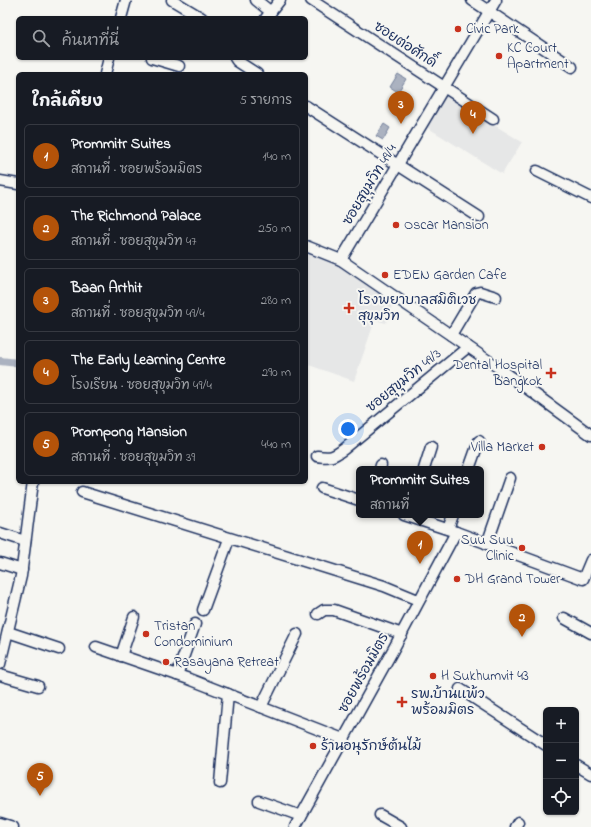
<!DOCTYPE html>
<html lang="th">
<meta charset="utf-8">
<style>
body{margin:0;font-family:"Indie Flower","Playpen Sans Thai",sans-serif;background:#242831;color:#f1f3f6}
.controls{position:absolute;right:12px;bottom:12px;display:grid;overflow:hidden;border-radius:6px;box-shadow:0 1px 3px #0004}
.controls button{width:36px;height:36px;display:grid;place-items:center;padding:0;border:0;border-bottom:1px solid #363941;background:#171b24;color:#f1f3f6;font:20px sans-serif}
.you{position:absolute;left:348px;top:429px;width:14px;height:14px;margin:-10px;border:3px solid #fff;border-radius:50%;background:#1a73e8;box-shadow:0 0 0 6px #1a73e833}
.badge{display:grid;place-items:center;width:26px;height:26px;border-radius:50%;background:#b45309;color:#fff;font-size:13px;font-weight:700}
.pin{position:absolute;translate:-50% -33px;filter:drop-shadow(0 1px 2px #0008)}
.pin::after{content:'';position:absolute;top:21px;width:14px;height:12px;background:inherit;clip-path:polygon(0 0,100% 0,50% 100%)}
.popup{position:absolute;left:356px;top:466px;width:128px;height:52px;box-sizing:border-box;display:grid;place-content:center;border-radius:6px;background:#171b24;filter:drop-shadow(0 1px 3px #0005);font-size:13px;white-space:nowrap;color:#9ea1a6}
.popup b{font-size:15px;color:#f1f3f6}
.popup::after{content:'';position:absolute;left:50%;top:100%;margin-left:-8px;border:8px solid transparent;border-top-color:#171b24}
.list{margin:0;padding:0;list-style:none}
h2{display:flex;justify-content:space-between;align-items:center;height:52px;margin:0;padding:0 16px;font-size:17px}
h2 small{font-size:13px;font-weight:400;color:#9ea1a6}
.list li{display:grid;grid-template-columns:26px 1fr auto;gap:12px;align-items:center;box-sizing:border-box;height:64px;margin:0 8px 8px;padding:0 8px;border:1px solid #363941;border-radius:6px}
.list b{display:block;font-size:15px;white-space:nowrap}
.list p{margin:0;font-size:13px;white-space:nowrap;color:#9ea1a6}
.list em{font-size:13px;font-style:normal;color:#9ea1a6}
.icon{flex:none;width:22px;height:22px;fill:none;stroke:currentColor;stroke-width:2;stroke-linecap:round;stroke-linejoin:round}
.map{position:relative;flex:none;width:591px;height:827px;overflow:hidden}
.search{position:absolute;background:#171b24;box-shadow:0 1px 3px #0004;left:16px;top:16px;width:292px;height:44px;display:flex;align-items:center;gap:10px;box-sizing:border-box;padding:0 14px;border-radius:6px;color:#9ea1a6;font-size:15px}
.panel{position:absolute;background:#171b24;box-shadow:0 1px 3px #0004;left:16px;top:72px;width:292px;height:412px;border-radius:6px}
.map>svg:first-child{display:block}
</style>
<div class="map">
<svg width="591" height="827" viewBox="0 0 591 827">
<rect width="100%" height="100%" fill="#f6f6f2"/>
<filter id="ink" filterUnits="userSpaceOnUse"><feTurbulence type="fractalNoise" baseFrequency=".025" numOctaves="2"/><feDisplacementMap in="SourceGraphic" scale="8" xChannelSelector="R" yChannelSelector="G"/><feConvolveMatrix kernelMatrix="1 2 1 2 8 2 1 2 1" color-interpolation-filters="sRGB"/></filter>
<g filter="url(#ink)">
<!-- built -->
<g fill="#e6e7e7">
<polygon points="444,94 522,142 502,174 425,126"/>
<polygon points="306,245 395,297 386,323 375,320 354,381 306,364"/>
</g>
<!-- water -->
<g fill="#abb2c0" stroke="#717e99">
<polygon points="398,74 406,79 398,92 390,87"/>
<polygon points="384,124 390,128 383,140 376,136"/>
</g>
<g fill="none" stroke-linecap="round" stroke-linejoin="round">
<!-- canal -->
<polyline stroke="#abb2c0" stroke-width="8" points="0,361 18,363"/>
<defs>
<g id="minor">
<polyline points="172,0 202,18"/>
<polyline points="256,0 271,12"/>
<polyline points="311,0 493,119"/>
<polyline points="472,0 572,67"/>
<polyline points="121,18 126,0"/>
<polyline points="266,18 280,0"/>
<polyline points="152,58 179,66"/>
<polyline points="235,58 237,61 257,74"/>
<polyline points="105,74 109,58"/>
<polyline points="306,106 479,217"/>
<polyline points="537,171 591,198"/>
<polyline points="0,181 18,184"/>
<polyline points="306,246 341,260 499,368 591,435"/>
<polyline points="341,260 496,0"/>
<polyline points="451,335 476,293 480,292 496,297"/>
<path d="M317 456C331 458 333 457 344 449L468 347"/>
<polyline points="380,469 381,465"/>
<polyline points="424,469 431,447"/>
<polyline points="469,469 479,441"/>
<polyline points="322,488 359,500"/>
<polyline points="82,492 384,586 418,600"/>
<polyline points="404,515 456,532 583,579 591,560"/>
<polyline points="448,529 453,515"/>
<polyline points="0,533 25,541"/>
<polyline points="487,544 510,478"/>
<polyline points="0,563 22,570"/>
<polyline points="203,610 229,539"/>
<polyline points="318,614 324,610 334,610 402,634"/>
<polyline points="564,618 591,633"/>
<polyline points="8,632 59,649"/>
<polyline points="96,647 189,679 343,739"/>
<polyline points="121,656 134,617"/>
<polyline points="0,664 21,576 33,482"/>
<polyline points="0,675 38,686"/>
<polyline points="177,675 195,624"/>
<polyline points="460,689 546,745"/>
<polyline points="261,707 297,634"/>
<polyline points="576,765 591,774"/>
<polyline points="220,783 228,694"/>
<polyline points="259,801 301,816"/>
<polyline points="380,815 401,827"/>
<polyline points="0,823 13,827"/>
<polyline points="295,827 394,648 456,532"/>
<polyline points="515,827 518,822"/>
</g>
</defs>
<!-- minor casing -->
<use href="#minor" stroke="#1b2f5e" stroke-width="13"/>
<!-- minor -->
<use href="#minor" stroke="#f6f6f2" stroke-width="10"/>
</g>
</g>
<!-- markers -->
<g fill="#c8321e" stroke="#f6f6f2" stroke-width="1.5">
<circle cx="458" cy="29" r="4"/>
<circle cx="499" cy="56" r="4"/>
<circle cx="396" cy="225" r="4"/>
<circle cx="385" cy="275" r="4"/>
<path d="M347 302h4v4h4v4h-4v4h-4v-4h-4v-4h4z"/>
<path d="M549 367h4v4h4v4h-4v4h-4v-4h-4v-4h4z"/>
<circle cx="542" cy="447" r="4"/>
<circle cx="522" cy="548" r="4"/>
<circle cx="457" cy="579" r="4"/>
<circle cx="146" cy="634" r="4"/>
<circle cx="166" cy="662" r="4"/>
<circle cx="433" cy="676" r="4"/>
<path d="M400 696h4v4h4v4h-4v4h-4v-4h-4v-4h4z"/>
<circle cx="313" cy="746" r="4"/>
</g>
<g text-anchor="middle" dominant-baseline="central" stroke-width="4" stroke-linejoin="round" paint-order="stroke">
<!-- poi labels -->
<g font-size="14" fill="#1b2f5e" stroke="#f6f6f2" text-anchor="start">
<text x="466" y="29">Civic Park</text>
<text x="507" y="48">KC Court<tspan x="507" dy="16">Apartment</tspan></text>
<text x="404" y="225">Oscar Mansion</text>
<text x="393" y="275">EDEN Garden Cafe</text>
<text x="358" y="300">โรงพยาบาลสมิติเวช<tspan x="358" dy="16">สุขุมวิท</tspan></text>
<text x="542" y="365" text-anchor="end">Dental Hospital<tspan x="542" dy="16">Bangkok</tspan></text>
<text x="534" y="447" text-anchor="end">Villa Market</text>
<text x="514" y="540" text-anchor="end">Suu Suu<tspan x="514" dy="16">Clinic</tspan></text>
<text x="465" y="579">DH Grand Tower</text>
<text x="154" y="626">Tristan<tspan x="154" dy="16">Condominium</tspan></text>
<text x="174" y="662">Rasayana Retreat</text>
<text x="441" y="676">H Sukhumvit 43</text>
<text x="411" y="694">รพ.บ้านแพ้ว<tspan x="411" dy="16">พร้อมมิตร</tspan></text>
<text x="321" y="746">ร้านอนุรักษ์ต้นไม้</text>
</g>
<!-- street labels -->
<g font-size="14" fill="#1b2f5e" stroke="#f6f6f2">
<text transform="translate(405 45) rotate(33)">ซอยต่อศักดิ์</text>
<text transform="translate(370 185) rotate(-59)">ซอยสุขุมวิท 49/4</text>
<text transform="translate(404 381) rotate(-39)">ซอยสุขุมวิท 49/3</text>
<text transform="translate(364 673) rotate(-61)">ซอยพร้อมมิตร</text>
</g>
</g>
</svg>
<div class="controls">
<button>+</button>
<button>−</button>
<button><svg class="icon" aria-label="locate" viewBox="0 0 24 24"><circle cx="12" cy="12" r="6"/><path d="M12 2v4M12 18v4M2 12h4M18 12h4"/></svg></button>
</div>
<div class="you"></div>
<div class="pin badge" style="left:420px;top:564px">1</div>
<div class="popup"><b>Prommitr Suites</b>สถานที่</div>
<div class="pin badge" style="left:522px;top:637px">2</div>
<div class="pin badge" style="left:401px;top:124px">3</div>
<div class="pin badge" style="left:473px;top:134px">4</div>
<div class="pin badge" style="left:40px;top:796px">5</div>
<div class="search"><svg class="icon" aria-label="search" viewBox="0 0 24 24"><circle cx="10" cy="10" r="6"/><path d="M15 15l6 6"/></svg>ค้นหาที่นี่</div>
<section class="panel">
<h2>ใกล้เคียง<small>5 รายการ</small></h2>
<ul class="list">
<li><span class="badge">1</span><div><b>Prommitr Suites</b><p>สถานที่ · ซอยพร้อมมิตร</p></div><em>140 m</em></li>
<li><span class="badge">2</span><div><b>The Richmond Palace</b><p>สถานที่ · ซอยสุขุมวิท 47</p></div><em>250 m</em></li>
<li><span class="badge">3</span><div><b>Baan Arthit</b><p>สถานที่ · ซอยสุขุมวิท 49/4</p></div><em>280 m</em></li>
<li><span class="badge">4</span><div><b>The Early Learning Centre</b><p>โรงเรียน · ซอยสุขุมวิท 49/4</p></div><em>290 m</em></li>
<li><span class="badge">5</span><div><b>Prompong Mansion</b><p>สถานที่ · ซอยสุขุมวิท 39</p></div><em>440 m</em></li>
</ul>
</section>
</div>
